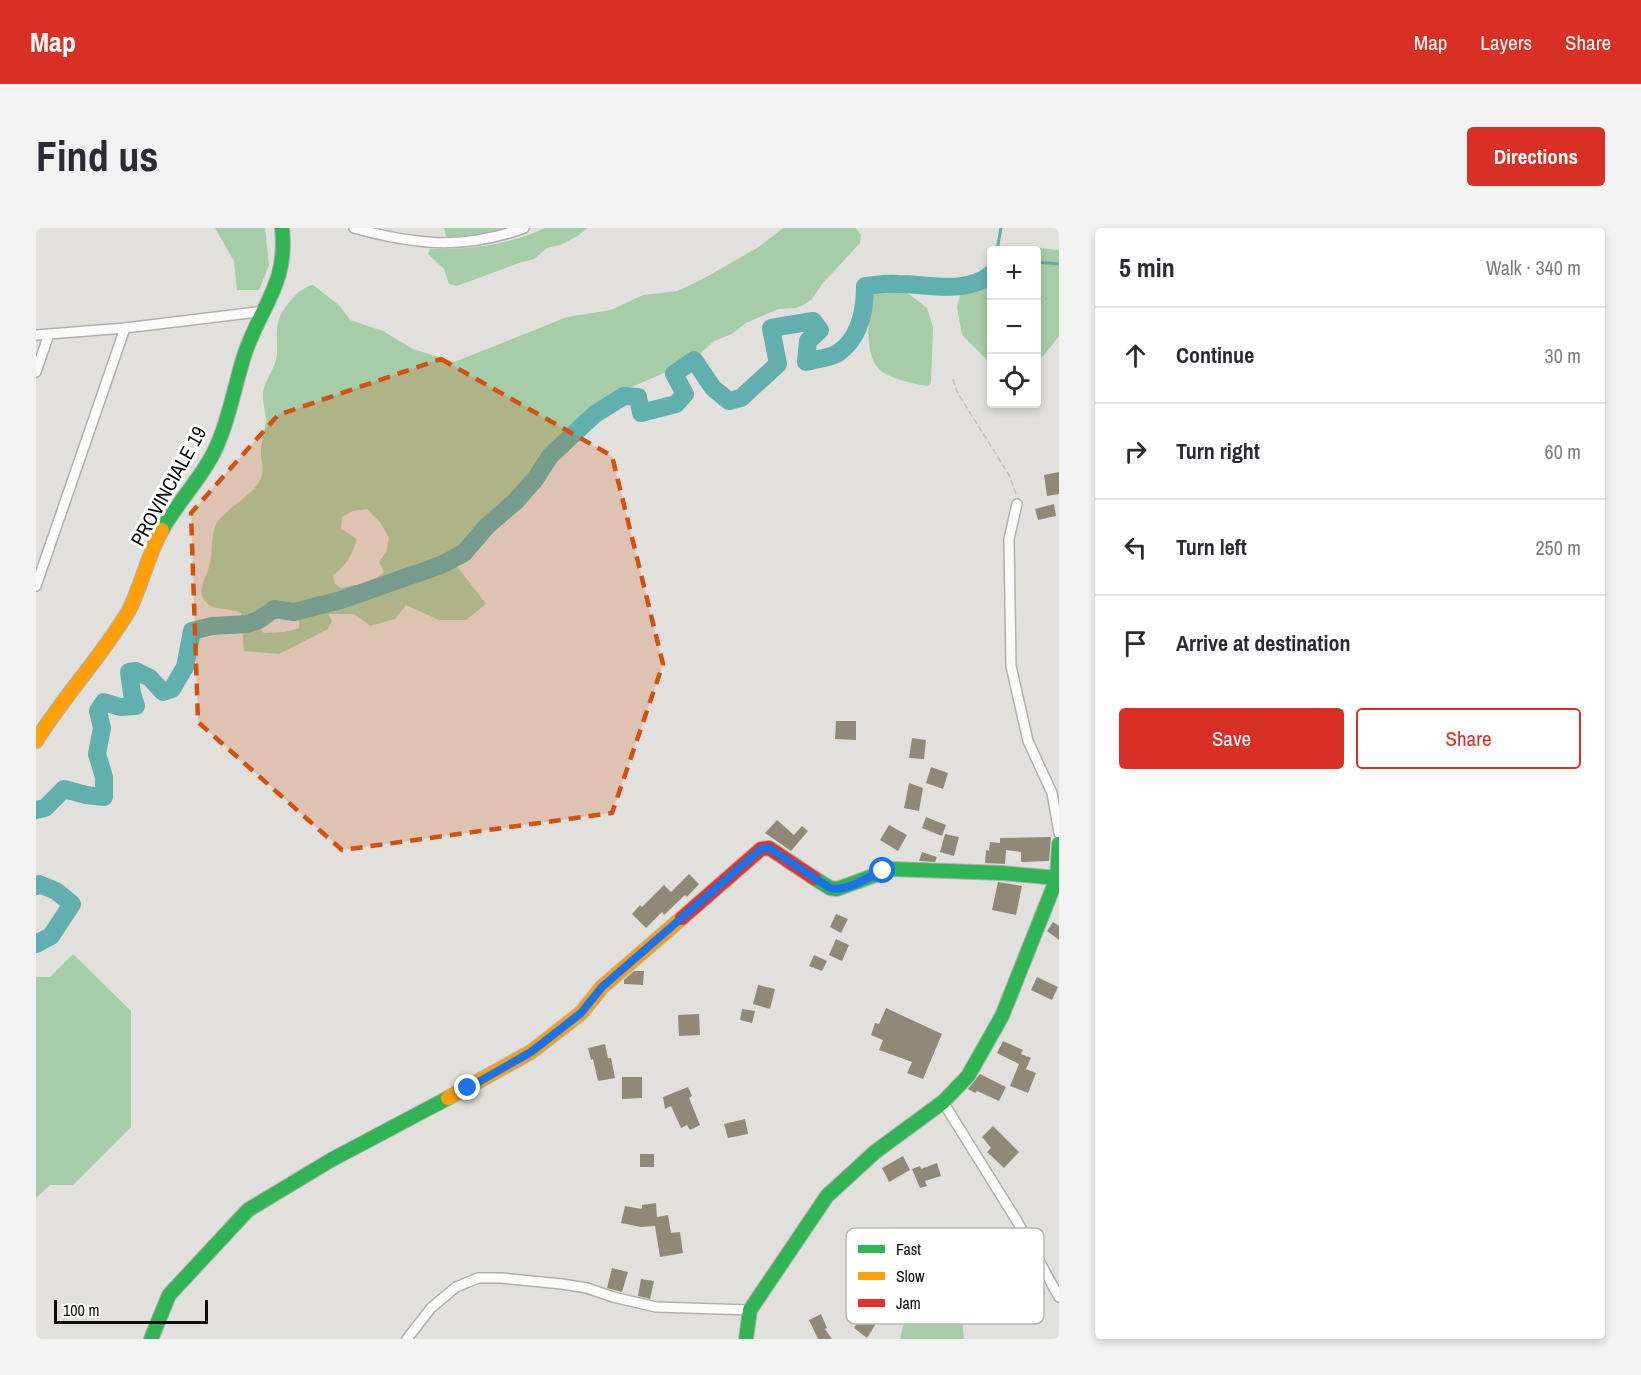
<!DOCTYPE html>
<meta charset="utf-8">
<style>
body{margin:0;font-family:"Archivo Narrow",sans-serif;background:#f2f2f3;color:#2b2b33}
.controls{position:absolute;right:18px;top:18px;display:grid;overflow:hidden;border-radius:6px;box-shadow:0 3px 9px #0003}
.controls button{width:54px;height:54px;display:grid;place-items:center;padding:0;border:0;border-bottom:2px solid #e1e1e2;background:#fff;color:#2b2b33;font:30px sans-serif}
.scale{position:absolute;left:18px;bottom:15px;width:154px;box-sizing:border-box;padding-left:6px;border:3px solid #0c0b0a;border-top:0;font-size:16px;line-height:21px;white-space:nowrap;color:#0c0b0a;-webkit-text-stroke:4px #fff;paint-order:stroke}
.stop{position:absolute;width:18px;height:18px;margin:-14px;border:4px solid #1a73e8;border-radius:50%;background:#fff}
.stop.end{background:#1a73e8;border-color:#fff;box-shadow:0 2px 6px #0008}
.list{margin:0;padding:0;list-style:none}
h2{display:flex;justify-content:space-between;align-items:center;height:78px;margin:0;padding:0 24px;font-size:26px}
h2 small{font-size:20px;font-weight:400;color:#7c7c81}
.list li{display:grid;grid-template-columns:39px 1fr auto;gap:18px;align-items:center;box-sizing:border-box;height:96px;padding:0 24px;border-top:2px solid #e1e1e2}
.list b{display:block;font-size:22px;white-space:nowrap}
.list em{font-size:20px;font-style:normal;color:#7c7c81}
.actions{display:flex;gap:12px;padding:18px 24px}
.actions a{flex:1;padding:14px 0;border:2px solid #d93025;border-radius:6px;text-align:center;font-size:21px;color:#d93025}
.actions .main{background:#d93025;color:#fff}
.icon{flex:none;width:33px;height:33px;fill:none;stroke:currentColor;stroke-width:2;stroke-linecap:round;stroke-linejoin:round}
.map{position:relative;flex:none;width:1023px;height:1111px;overflow:hidden;border-radius:6px}
header{display:flex;align-items:center;gap:36px;box-sizing:border-box;height:84px;padding:0 30px;background:#d93025;color:#fff}
header strong{font-size:28px}
nav{display:flex;gap:33px;margin-inline-start:auto;font-size:21px}
.intro{display:flex;align-items:center;justify-content:space-between;box-sizing:border-box;height:144px;padding:0 36px}
h1{margin:0;font-size:42px}
.button{padding:15px 27px;border-radius:6px;background:#d93025;color:#fff;font-size:21px;font-weight:700}
main{display:flex;gap:36px;padding:0 36px}
aside{flex:1;background:#fff;border-radius:6px;box-shadow:0 3px 9px #0003}
.map>svg:first-child{display:block}
</style>
<header>
<strong>Map</strong>
<nav><a>Map</a><a>Layers</a><a>Share</a></nav>
</header>
<div class="intro"><h1>Find us</h1><a class="button">Directions</a></div>
<main>
<div class="map">
<svg width="1023" height="1111" viewBox="0 0 1023 1111">
<rect width="100%" height="100%" fill="#e2e0dd"/>
<!-- forest -->
<g fill="#a6cda7" fill-rule="evenodd">
<polygon points="179,0 229,0 233,37 223,62 201,62 198,33"/>
<path d="M408 0H474C454 7 431 15 410 8Z"/>
<path d="M509 0H552L540 9 524 17 511 20 498 31 480 36 421 58 413 56 408 41 392 26 394 21C434 22 472 17 509 0Z"/>
<path d="M747 0H820L825 7 824 15 786 56 776 71 769 76 761 80 742 81 710 95 696 106 678 113 665 125 635 142 584 164 539 195 485 260 423 322 421 338 450 376 430 392H403L370 377 359 391 334 398 318 386H292L296 393 292 401 243 426 208 423 205 385C194 379 180 384 171 375 160 364 168 354 172 342 178 326 173 308 182 293 193 278 221 266 226 247 228 239 224 228 225 220 226 211 229 202 230 193 230 184 226 175 227 166 228 154 237 143 240 132 243 121 239 107 242 96 244 82 263 59 277 57L304 78 314 92 347 103 377 121 418 134 531 89 575 82 607 67 641 63 665 52 721 20ZM331 281 344 294 353 310 350 324 343 334 348 344 332 357H317L305 360 299 356 297 347C311 337 316 327 321 311L305 301 306 289 317 283ZM237 389 256 390 263 393V400L249 404 228 405 223 400Z"/>
<polygon points="985,18 1023,22 1023,108 1009,126 1001,133 1000,22 967,22"/>
<polygon points="955,33 955,134 951,132 926,107 921,79 926,59"/>
<path d="M840 62 869 63 891 80 897 99 895 155 891 158C878 156 851 150 843 141 828 126 833 88 834 68Z"/>
<polygon points="37,726 95,783 95,899 37,957 14,957 0,970 0,749 14,749"/>
<polygon points="875,1065 907,1065 926,1090 928,1111 864,1111"/>
</g>
<g fill="none" stroke-linecap="round" stroke-linejoin="round">
<!-- stream -->
<g stroke="#61afae" stroke-width="3">
<polyline points="961,22 965,0"/>
<polyline points="1000,34 1023,36"/>
</g>
<!-- river -->
<g stroke="#61afae" stroke-width="18">
<path d="M0 582 9 580 28 561 50 567 68 569V549L61 526 66 500 62 483 68 474 84 479 100 478 96 465 93 444 100 443 114 450 127 464 136 461 149 439 156 403 176 398 211 396 223 392 238 381 258 384 305 372 405 337 428 325 451 298 480 273 500 250 514 228 559 186 588 168 602 169 605 185 640 176 649 166 638 146 658 132 677 160 693 173 705 170 742 136 735 100 777 93 784 102 772 113 770 134C780 131 794 130 802 125 824 110 829 82 829 58 840 57 851 55 862 56 894 56 928 67 956 46"/>
<polyline points="0,658 3,656 20,663 36,676 15,708 0,716"/>
</g>
</g>
<!-- building -->
<g fill="#918978">
<polygon points="1023,244 1023,266 1011,268 1008,247"/>
<polygon points="1018,276 1020,288 1002,292 999,281"/>
<polygon points="800,493 820,493 820,512 799,511"/>
<polygon points="876,510 890,512 888,531 873,530"/>
<polygon points="895,539 912,545 907,561 890,555"/>
<polygon points="873,555 887,560 883,583 868,580"/>
<polygon points="890,589 910,597 906,608 886,600"/>
<polygon points="741,592 758,607 766,598 772,603 755,623 729,605"/>
<polygon points="853,597 871,607 862,623 844,612"/>
<polygon points="909,606 923,609 918,628 904,624"/>
<polygon points="1015,609 1013,633 985,634 985,624 970,622 969,636 949,635 950,622 953,623 954,614 964,615 964,610"/>
<polygon points="886,624 901,629 899,634 883,633"/>
<polygon points="653,646 663,656 651,669 649,667 628,687 626,684 610,700 596,686 604,677 606,679 628,657 635,664"/>
<polygon points="962,654 986,658 980,687 956,682"/>
<polygon points="800,686 812,691 805,705 794,699"/>
<polygon points="1017,694 1023,698 1023,712 1011,703"/>
<polygon points="800,711 813,717 806,733 793,727"/>
<polygon points="778,727 791,733 786,743 773,738"/>
<polygon points="598,743 608,743 607,757 588,756 588,752"/>
<polygon points="1001,749 1022,759 1016,772 995,762"/>
<polygon points="722,757 739,761 734,781 717,776"/>
<polygon points="850,780 906,806 887,851 871,845 876,834 843,822 847,812 835,807 839,795 843,796"/>
<polygon points="706,781 719,783 716,795 704,792"/>
<polygon points="663,786 664,807 643,808 642,787"/>
<polygon points="967,813 987,822 985,826 995,830 990,841 1000,845 992,865 974,858 983,836 961,825"/>
<polygon points="569,816 572,830 575,830 579,850 562,853 557,831 555,832 552,820"/>
<polygon points="944,846 970,859 963,873 941,863 939,865 932,861"/>
<polygon points="586,849 606,849 606,870 586,871"/>
<polygon points="652,859 656,868 653,870 664,897 654,902 651,897 645,900 635,878 629,881 627,869"/>
<polygon points="709,891 712,906 692,910 688,896"/>
<polygon points="957,898 983,924 968,940 951,924 955,920 946,909"/>
<rect x="604" y="926" width="14" height="13"/>
<polygon points="867,928 874,942 853,954 846,940"/>
<polygon points="901,935 905,948 889,953 891,958 884,960 876,941 884,938 885,941"/>
<polygon points="620,975 621,989 632,987 635,1005 644,1004 647,1025 624,1029 619,998 605,999 585,995 589,978 606,981 606,977"/>
<polygon points="576,1040 592,1044 586,1064 571,1060"/>
<polygon points="605,1051 618,1053 614,1071 602,1068"/>
<polygon points="834,1077 846,1086 831,1110 818,1100"/>
<polygon points="785,1086 791,1100 789,1101 796,1111 782,1111 773,1092"/>
</g>
<g fill="none" stroke-linecap="round" stroke-linejoin="round">
<defs>
<g id="street">
<path d="M318 0C379 17 427 22 488 0"/>
<polyline points="0,107 89,100 229,83"/>
<polyline points="0,144 13,106"/>
<polyline points="981,276 973,311 975,438 992,513 1016,565 1023,605"/>
<polyline points="0,358 89,100"/>
<polyline points="907,874 981,993 1023,1069"/>
<polyline points="371,1111 395,1080 420,1059 442,1050 465,1050 526,1056 551,1060 577,1069 620,1079 714,1082"/>
</g>
<g id="fast">
<path d="M126 302C141 275 163 253 177 226 193 194 198 159 209 125 226 76 252 56 246 0"/>
<polyline points="778,650 794,660 801,661 856,641 966,645 1021,650 1023,616"/>
<polyline points="115,1111 133,1067 212,982 295,932 412,870"/>
<polyline points="710,1111 714,1082 791,968 839,924 907,874 932,848 966,788 1021,650 1023,650"/>
</g>
<g id="slow">
<path d="M0 513C28 468 65 429 92 384 106 358 111 328 126 302"/>
<polyline points="412,870 495,824 545,785 566,759 646,690"/>
</g>
<polyline id="jam" points="646,690 725,621 733,620 778,650"/>
</defs>
<!-- street casing -->
<use href="#street" stroke="#b1b0ad" stroke-width="12"/>
<!-- fast casing -->
<use href="#fast" stroke="#b1b0ad" stroke-width="16"/>
<!-- slow casing -->
<use href="#slow" stroke="#b1b0ad" stroke-width="16"/>
<!-- jam casing -->
<use href="#jam" stroke="#b1b0ad" stroke-width="16"/>
<!-- path -->
<polyline stroke="#bfbfbe" stroke-width="1.5" stroke-dasharray="6 3" stroke-linecap="butt" points="917,151 921,164 973,247 980,266"/>
<!-- street -->
<use href="#street" stroke="#fbfafa" stroke-width="9"/>
<!-- fast -->
<use href="#fast" stroke="#30b455" stroke-width="14"/>
<!-- slow -->
<use href="#slow" stroke="#ff9f0a" stroke-width="14"/>
<!-- jam -->
<use href="#jam" stroke="#e5322d" stroke-width="14"/>
</g>
<g fill="none" stroke-linecap="round" stroke-linejoin="round">
<!-- route -->
<path stroke="#1a73e8" stroke-width="8" d="M432 860 495 824 545 785 566 759 725 621 733 620 794 660C812 664 830 649 847 643"/>
</g>
<!-- marked area -->
<path fill="#d2510c" fill-opacity="0.2" stroke="#d2510c" stroke-width="4.5" stroke-dasharray="12 8" stroke-linejoin="round" d="M405 131 576 228 627 436 576 585 306 622 162 494 155 285 242 187Z"/>
<g text-anchor="middle" dominant-baseline="central" stroke-width="6" stroke-linejoin="round" paint-order="stroke">
<!-- street labels -->
<g font-size="20" fill="#0c0b0a" stroke="#fff">
<text transform="translate(132 258) rotate(-61)">PROVINCIALE 19</text>
</g>
</g>
<!-- legend -->
<rect x="810" y="1000" width="198" height="96" rx="9" fill="#fff" stroke="#b6b6b6" stroke-width="1.5"/>
<rect x="822" y="1017" width="27" height="8" fill="#30b455"/>
<rect x="822" y="1044" width="27" height="8" fill="#ff9f0a"/>
<rect x="822" y="1071" width="27" height="8" fill="#e5322d"/>
<g font-size="16" fill="#0c0b0a">
<text x="860" y="1027">Fast</text>
<text x="860" y="1054">Slow</text>
<text x="860" y="1081">Jam</text>
</g>
</svg>
<div class="controls">
<button>+</button>
<button>−</button>
<button><svg class="icon" aria-label="locate" viewBox="0 0 24 24"><circle cx="12" cy="12" r="6"/><path d="M12 2v4M12 18v4M2 12h4M18 12h4"/></svg></button>
</div>
<div class="scale">100 m</div>
<div class="stop" style="left:847px;top:643px"></div>
<div class="stop end" style="left:432px;top:860px"></div>
</div>
<aside>
<h2>5 min<small>Walk · 340 m</small></h2>
<ul class="list">
<li><svg class="icon" aria-label="ahead" viewBox="0 0 24 24"><path d="M12 20V5M6 11l6-6 6 6"/></svg><div><b>Continue</b></div><em>30 m</em></li>
<li><svg class="icon" aria-label="right" viewBox="0 0 24 24"><path d="M7 20v-9h11M14 6l5 5-5 5"/></svg><div><b>Turn right</b></div><em>60 m</em></li>
<li><svg class="icon" aria-label="left" viewBox="0 0 24 24"><path d="M17 20v-9H6M10 6l-5 5 5 5"/></svg><div><b>Turn left</b></div><em>250 m</em></li>
<li><svg class="icon" aria-label="arrive" viewBox="0 0 24 24"><path d="M6 21V4h12l-3 4 3 4H6"/></svg><div><b>Arrive at destination</b></div></li>
</ul>
<div class="actions"><a class="main">Save</a><a>Share</a></div>
</aside>
</main>
